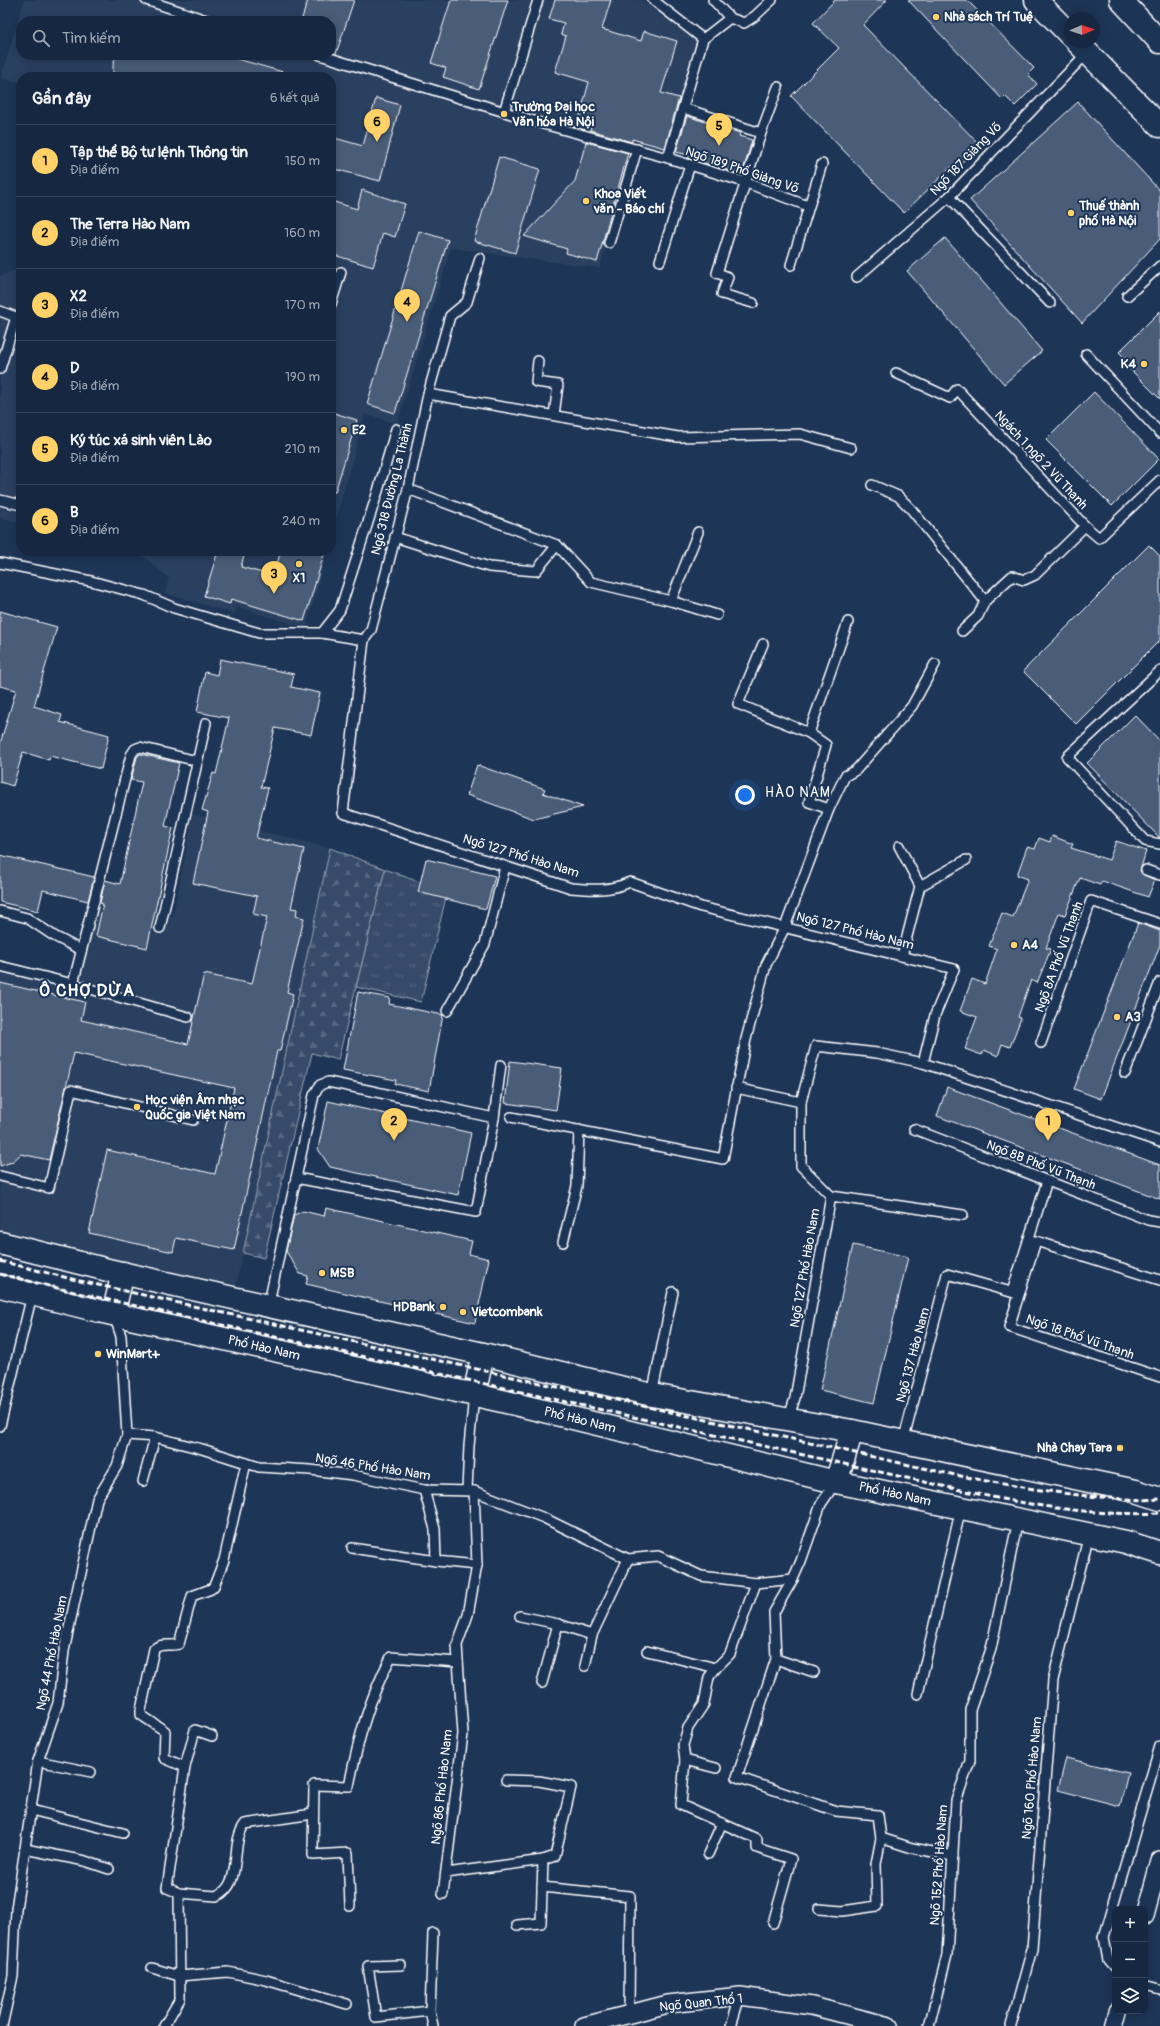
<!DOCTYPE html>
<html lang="vi">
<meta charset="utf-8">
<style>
body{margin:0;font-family:Pangolin,sans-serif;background:#1f3048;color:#f1f3f6}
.controls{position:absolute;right:12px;bottom:12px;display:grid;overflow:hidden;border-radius:8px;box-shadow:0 2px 10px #0003}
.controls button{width:36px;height:36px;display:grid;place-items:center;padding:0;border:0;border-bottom:1px solid #35445a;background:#162841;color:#f1f3f6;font:20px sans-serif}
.compass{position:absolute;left:1064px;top:12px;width:36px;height:36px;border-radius:50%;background:#162841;box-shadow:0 2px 10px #0003;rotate:88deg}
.you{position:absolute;left:745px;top:795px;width:14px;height:14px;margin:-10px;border:3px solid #fff;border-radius:50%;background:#1a73e8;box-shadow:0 0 0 6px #1a73e833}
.badge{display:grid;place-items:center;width:26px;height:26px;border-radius:50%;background:#ffd166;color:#111;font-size:13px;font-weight:700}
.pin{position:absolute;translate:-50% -33px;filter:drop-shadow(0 1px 2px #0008)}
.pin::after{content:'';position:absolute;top:21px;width:14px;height:12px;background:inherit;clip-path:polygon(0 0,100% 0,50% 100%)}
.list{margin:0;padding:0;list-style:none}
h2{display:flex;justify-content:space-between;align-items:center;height:52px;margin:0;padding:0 16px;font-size:17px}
h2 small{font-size:13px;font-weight:400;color:#9ea6b1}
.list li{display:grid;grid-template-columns:26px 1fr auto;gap:12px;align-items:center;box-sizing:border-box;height:72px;padding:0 16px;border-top:1px solid #35445a}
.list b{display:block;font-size:15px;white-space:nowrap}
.list p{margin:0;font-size:13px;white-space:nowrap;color:#9ea6b1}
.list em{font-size:13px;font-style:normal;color:#9ea6b1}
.icon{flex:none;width:22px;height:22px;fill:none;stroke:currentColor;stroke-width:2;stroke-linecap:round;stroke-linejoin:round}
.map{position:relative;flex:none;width:1160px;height:2026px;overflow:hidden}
.search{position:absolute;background:#162841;box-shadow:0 2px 10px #0003;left:16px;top:16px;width:320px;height:44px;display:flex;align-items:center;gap:10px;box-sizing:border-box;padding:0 14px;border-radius:16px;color:#9ea6b1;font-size:15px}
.panel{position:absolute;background:#162841;box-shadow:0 2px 10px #0003;left:16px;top:72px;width:320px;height:484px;border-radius:16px}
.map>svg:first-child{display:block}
</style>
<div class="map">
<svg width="1160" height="2026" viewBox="0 0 1160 2026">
<defs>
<pattern id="grass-tufts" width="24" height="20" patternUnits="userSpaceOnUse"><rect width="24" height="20" fill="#364b69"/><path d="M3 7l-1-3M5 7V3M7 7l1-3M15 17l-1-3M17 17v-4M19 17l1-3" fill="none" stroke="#546680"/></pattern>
<pattern id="forest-firs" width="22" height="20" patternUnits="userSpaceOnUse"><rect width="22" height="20" fill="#364b69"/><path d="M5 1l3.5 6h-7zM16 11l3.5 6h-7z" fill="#546680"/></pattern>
</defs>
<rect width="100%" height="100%" fill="#1d3557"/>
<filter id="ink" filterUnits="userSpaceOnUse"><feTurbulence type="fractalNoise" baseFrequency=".025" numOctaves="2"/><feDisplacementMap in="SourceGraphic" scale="8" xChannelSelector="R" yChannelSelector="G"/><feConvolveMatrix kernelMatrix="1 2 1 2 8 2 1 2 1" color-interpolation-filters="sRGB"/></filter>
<g filter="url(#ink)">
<!-- built -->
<g fill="#2a4161" fill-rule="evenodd">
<path d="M24 0H642L698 43 665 152 636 144 600 268 451 248 397 424 365 414 331 537V77H21V83L1 78ZM21 21H331V55H21Z"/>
<polygon points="21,268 21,523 0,517 0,276"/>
<polygon points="121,551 327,551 306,628 237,607 234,614 165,593 169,578 144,557"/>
<polygon points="193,814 330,848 236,1285 40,1243 0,1231 0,966 73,983 94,898 173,917"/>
</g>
<!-- grass -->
<polygon fill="url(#grass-tufts)" stroke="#9aa5b4" points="385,869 447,893 421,1002 356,987"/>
<!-- forest -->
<polygon fill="url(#forest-firs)" stroke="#9aa5b4" points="330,848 385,869 338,1060 312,1053 264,1258 243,1253"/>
<!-- building -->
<g fill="#4a5d79" stroke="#fff">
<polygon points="308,0 354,0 336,54 331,52 331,21 301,21"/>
<polygon points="451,0 508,0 479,89 443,77 446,68 431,63"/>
<polygon points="555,0 611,0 602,29 641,41 644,31 677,41 661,93 679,98 665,148 632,139 632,142 590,130 591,127 578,123 589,82 555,72 566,36 561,34 564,23 549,19"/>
<polygon points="835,0 887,0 863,25 980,145 954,170 951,167 904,213 791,96 839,48 813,23"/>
<polygon points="908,0 967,0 1034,68 1028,74 1037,84 1015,106 1005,96 1002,99"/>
<polygon points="116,55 223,55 283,72 282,77 113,77 113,65"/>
<polygon points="376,98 400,105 380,181 331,168 331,137 363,146"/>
<polygon points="1078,102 1160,191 1160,239 1082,323 970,200"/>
<polygon points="687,116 740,133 739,136 752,140 742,175 688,158 689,155 676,152"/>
<polygon points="586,142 628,153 597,262 566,253 567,249 524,236 575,181"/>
<polygon points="499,157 540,169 515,253 474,241"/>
<polygon points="362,190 405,204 395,237 383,233 373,267 331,254 331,201 357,209"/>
<polygon points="419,231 448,240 395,413 367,404"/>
<polygon points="945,238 1042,351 1004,384 907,271"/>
<polygon points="1160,311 1160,399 1127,366 1130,363 1119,352"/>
<polygon points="1094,392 1159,459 1112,506 1046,440"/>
<polygon points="331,412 357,420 335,492 331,492"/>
<polygon points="1149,545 1160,556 1160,640 1076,724 1023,671"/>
<polygon points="218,551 245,551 241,567 273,576 281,551 325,551 304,621 231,599 230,604 204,596"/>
<polygon points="0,611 57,627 34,706 62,715 60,722 109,735 101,769 50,756 49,760 23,752 13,786 0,782 0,744 16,690 0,686"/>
<polygon points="220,659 294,674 291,687 320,693 311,735 275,728 261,787 268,788 256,838 304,849 291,908 297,909 296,916 304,918 287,992 293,994 280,1051 277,1051 234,1250 176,1238 173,1252 89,1233 107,1150 215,1174 234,1088 74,1053 49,1160 21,1154 12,1162 0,1166 0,983 85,1002 81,1020 188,1044 204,974 252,984 267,917 253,914 257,896 193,883 208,812 202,810 213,773 216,774 229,718 197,712 205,672 217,675"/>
<polygon points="1135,715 1160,741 1160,838 1087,763"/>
<polygon points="140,754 179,763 165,826 173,828 147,948 96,936 103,904 100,903 105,880 120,884 142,782 131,780 137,757"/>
<polygon points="477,765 545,789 543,793 583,807 534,819 467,795"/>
<polygon points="1052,836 1073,844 1071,848 1109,860 1116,841 1146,851 1140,871 1144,875 1155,880 1148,897 1102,881 1100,885 1080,878 1065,915 1059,913 1046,948 1051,949 1037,983 1031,980 1018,1017 1021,1018 1010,1047 1002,1044 998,1056 984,1050 982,1055 965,1049 977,1017 960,1011 972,979 985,984 997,949 989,946 1002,913 1013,917 1028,879 1017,875 1027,847 1035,849 1039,838 1050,842"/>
<polygon points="0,855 94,877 88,901 43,890 38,911 0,902"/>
<polygon points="426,859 495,876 486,909 418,892"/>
<polygon points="1138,923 1160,931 1160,945 1101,1099 1074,1089"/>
<polygon points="358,992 390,998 389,1004 443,1015 429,1091 395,1084 396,1080 343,1070"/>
<polygon points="510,1061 562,1068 556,1110 505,1103"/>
<polygon points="947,1087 1160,1165 1160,1199 937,1116"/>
<polygon points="328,1101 471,1133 458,1195 330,1167 318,1149"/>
<polygon points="326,1208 472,1241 469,1254 489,1259 475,1323 306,1284 308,1276 300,1274 286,1251 294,1215 303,1211 324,1216"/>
<polygon points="853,1245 908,1257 874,1403 820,1390"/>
<polygon points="1066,1758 1128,1773 1120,1806 1058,1790"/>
</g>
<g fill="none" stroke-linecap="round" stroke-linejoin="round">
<defs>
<g id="lane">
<polyline points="146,0 209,21"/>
<polyline points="653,0 703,39"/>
<polyline points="713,0 730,18"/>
<polyline points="320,55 547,125 668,158 744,182 808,206"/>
<polyline points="683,108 761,133 717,273 728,277 722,294 753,303"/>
<polyline points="504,112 538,0"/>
<polyline points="761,133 778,87"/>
<polyline points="668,158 703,39 730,18 744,23 755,16 772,0"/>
<polyline points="949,197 1050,303"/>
<polyline points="609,243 637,149"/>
<path d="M480 258 467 302 450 316 428 394 408 489 371 630 364 640 343 813 571 888C593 890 610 891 630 882L701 907 954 969 935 1015 923 1063"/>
<polyline points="660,261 690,165"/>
<polyline points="791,265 822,164"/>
<polyline points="857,277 949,197 1087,53"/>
<polyline points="1127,296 1160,266"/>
<polyline points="331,304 341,272"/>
<polyline points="0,311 21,319"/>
<polyline points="1086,354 1160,433"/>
<polyline points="538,361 536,382 558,385 554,415"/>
<polyline points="0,369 16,317"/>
<polyline points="896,373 950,398 957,389 1085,526 1099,538 1160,480"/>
<polyline points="428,394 678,437 800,434 851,448"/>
<polyline points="872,485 898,496 911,509 985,601 1012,576 1024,580 1035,575 1085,526"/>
<polyline points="408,489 557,545 591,582 671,601 717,615"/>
<polyline points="0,500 21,505"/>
<polyline points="395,537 489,567 536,571 557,545"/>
<polyline points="0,563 91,581 144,595 174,608 259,633 322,633 364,640"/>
<polyline points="671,601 698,532"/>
<polyline points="962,631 978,616 985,601"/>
<polyline points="322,633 340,610 378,491 396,429"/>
<polyline points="763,644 738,704 809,733"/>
<polyline points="1160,671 1067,757 1145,841 1160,844"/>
<polyline points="829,809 845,776 856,770 912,706 935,664"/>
<polyline points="899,846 920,886"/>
<polyline points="1146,870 1160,875"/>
<polyline points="0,911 27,918 54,936 81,950"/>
<polyline points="160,928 206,723"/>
<polyline points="902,956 920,886 966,860"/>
<polyline points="0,966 73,984 131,755 135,749 140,747 197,761"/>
<polyline points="73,984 188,1017"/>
<polyline points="447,1011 485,944 505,867"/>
<polyline points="1041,1043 1091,901 1160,924"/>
<polyline points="1125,1073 1160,982"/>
<polyline points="736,1088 801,1102"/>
<polyline points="511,1117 723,1159 746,1039 766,965 785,927 829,809 809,802 826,745 809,733 848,622"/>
<polyline points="914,1129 1148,1220 1160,1222"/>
<polyline points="0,1176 49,1188 71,1090 193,1120"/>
<polyline points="296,1178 476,1212 494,1118"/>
<polyline points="831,1196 801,1166 801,1102 816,1046 877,1053 923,1063 1160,1142"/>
<polyline points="831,1196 963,1215"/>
<polyline points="563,1242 577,1186 579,1130"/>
<polyline points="1160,1280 1036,1241 1009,1327 1160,1377"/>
<polyline points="1012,1292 1047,1181"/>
<polyline points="268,1307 314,1095 320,1085 328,1082 372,1091 494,1118 501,1065"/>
<polyline points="652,1395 673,1292"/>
<polyline points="788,1420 795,1398 831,1196"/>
<polyline points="0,1426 32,1295"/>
<polyline points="127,1435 155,1437 202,1449 259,1467 310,1470 353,1475 424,1490 474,1491 544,1518 628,1559 658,1556 701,1576 756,1583 793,1579"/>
<polyline points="903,1442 947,1274 1018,1294"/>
<path d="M246 1463 224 1560 214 1586 211 1589 192 1596 179 1644C171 1647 161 1642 154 1649L141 1710V1715L165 1731 164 1758 185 1767 167 1888 179 1893 216 1896C244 1886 229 1844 245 1824L313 1814"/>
<polyline points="143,1481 155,1437"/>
<polyline points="424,1490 435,1529 436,1561 477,1565"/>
<polyline points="467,1490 469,1446 474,1395"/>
<polyline points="352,1548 436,1561"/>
<polyline points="756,1583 730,1654 716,1668 709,1677 704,1704 688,1728 683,1745 685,1760 681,1805 757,1839 757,1848 791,1859 773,1923"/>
<polyline points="520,1616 558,1624 592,1635 628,1559"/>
<polyline points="647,1651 716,1668"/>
<polyline points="776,1659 814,1672"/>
<polyline points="585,1666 592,1635"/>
<polyline points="542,1683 558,1624"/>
<polyline points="918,1694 961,1508"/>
<polyline points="685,1760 716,1768"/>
<polyline points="38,1761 91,1772"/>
<polyline points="185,1767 195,1730 212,1736"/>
<polyline points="31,1810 123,1833"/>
<polyline points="881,1838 912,1848 953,1856"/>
<polyline points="25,1849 85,1861 109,1869"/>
<polyline points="708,1854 722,1823"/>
<polyline points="446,1873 543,1860 555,1856 571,1787 539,1781 506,1780"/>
<polyline points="542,1887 630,1896 629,2014"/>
<polyline points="443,1894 463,1734 457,1645 468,1615 477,1565 474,1491"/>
<path d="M350 1906 348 1853 313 1855 314 1785 349 1786C359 1737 368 1701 391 1657L458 1662"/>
<polyline points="819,1909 842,1911 877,1906 876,1864 881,1838 878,1815 836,1811 737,1777 776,1659 774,1612 793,1579 801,1561 821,1504 836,1482"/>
<polyline points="517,1925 541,1923 543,1860"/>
<polyline points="433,1933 430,2011 433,2026"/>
<polyline points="401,1965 368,1966 376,2017 430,2011"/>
<polyline points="152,1968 179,1976 228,1972 266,1980 347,2004"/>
<polyline points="1115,1968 1108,1960 1104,1937 1160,1746"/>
<polyline points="1145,1986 1160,1990"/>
<polyline points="2,2026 13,1976 16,1909 38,1761 58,1703 64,1651 97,1499 117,1466 127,1435 121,1336 114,1315"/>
<polyline points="164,2026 180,1999 179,1893"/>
<polyline points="731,2026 740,1996"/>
<polyline points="929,2026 947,1955 956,1801 970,1761 970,1710 991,1649 1018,1520"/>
<polyline points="1011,2026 1032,1949 1053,1680 1089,1534"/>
</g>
<g id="street">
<polyline points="1145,1916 1160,1860"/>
<polyline points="584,2026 668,2004 740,1996 812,2006 889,2026"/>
<polyline points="1114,2026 1118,2011"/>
</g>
<g id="secondary">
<polyline points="0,1243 108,1270 483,1354 652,1395 852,1431 1136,1491 1160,1499"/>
<polyline points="0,1286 99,1311 502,1401 836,1482 1126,1542 1160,1553"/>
<polyline points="113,1314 123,1273"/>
<polyline points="474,1395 483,1354"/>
<polyline points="836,1482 852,1431"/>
</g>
<g id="primary">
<polyline points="1036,0 1070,35"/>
<polyline points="1121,0 1160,42"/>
<polyline points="1077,42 1160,126"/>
</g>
</defs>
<!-- lane casing -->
<use href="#lane" stroke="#fff" stroke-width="12"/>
<!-- street casing -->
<use href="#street" stroke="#fff" stroke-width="20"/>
<!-- secondary casing -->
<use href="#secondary" stroke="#fff" stroke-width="25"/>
<!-- primary casing -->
<use href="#primary" stroke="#fff" stroke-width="25"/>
<!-- lane -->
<use href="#lane" stroke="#1d3557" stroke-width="9"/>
<!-- street -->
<use href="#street" stroke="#1d3557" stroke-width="17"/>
<!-- secondary -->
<use href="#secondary" stroke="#1d3557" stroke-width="22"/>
<!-- primary -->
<use href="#primary" stroke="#1d3557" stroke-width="22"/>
<!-- rail -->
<g stroke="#fff" stroke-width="3" stroke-dasharray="6 3" stroke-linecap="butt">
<path d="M0 1261 80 1281 941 1472C990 1482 1039 1491 1089 1496 1113 1498 1136 1501 1160 1499"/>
<path d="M0 1274 78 1293 992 1497C1047 1508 1104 1516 1160 1513"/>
</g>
</g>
</g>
<!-- markers -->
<g fill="#ffd166" stroke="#1d3557" stroke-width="1.5">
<circle cx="936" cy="17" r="4"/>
<circle cx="504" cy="114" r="4"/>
<circle cx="586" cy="201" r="4"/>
<circle cx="1071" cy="213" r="4"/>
<circle cx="1144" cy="364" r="4"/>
<circle cx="344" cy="430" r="4"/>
<circle cx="299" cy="564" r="4"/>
<circle cx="1014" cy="945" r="4"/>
<circle cx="1117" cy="1017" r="4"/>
<circle cx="137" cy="1107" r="4"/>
<circle cx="322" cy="1273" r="4"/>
<circle cx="443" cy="1307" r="4"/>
<circle cx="463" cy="1312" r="4"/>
<circle cx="98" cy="1354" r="4"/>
<circle cx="1120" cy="1448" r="4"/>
</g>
<g text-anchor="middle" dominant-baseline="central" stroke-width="4" stroke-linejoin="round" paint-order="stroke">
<!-- poi labels -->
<g font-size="13" font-weight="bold" fill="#fff" stroke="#1d3557" text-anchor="start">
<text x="944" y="17">Nhà sách Trí Tuệ</text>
<text x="512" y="107">Trường Đại học<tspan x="512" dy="15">Văn hóa Hà Nội</tspan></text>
<text x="594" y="194">Khoa Viết<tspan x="594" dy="15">văn - Báo chí</tspan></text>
<text x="1079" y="206">Thuế thành<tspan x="1079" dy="15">phố Hà Nội</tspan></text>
<text x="1136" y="364" text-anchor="end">K4</text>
<text x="352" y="430">E2</text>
<text x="299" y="578" text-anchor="middle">X1</text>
<text x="1022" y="945">A4</text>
<text x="1125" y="1017">A3</text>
<text x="145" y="1100">Học viện Âm nhạc<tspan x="145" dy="15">Quốc gia Việt Nam</tspan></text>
<text x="330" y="1273">MSB</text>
<text x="435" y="1307" text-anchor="end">HDBank</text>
<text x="471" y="1312">Vietcombank</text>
<text x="106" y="1354">WinMart+</text>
<text x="1112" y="1448" text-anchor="end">Nhà Chay Tara</text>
</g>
<!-- street labels -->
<g font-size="13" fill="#fff" stroke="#1d3557">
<text transform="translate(966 159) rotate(-46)">Ngõ 187 Giảng Võ</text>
<text transform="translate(742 170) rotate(19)">Ngõ 189 Phố Giảng Võ</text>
<text transform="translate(1041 460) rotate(47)">Ngách 1 ngõ 2 Vũ Thạnh</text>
<text transform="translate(392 489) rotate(-76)">Ngõ 318 Đường La Thành</text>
<text transform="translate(521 856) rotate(17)">Ngõ 127 Phố Hào Nam</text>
<text transform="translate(855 931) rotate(14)">Ngõ 127 Phố Hào Nam</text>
<text transform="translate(1059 957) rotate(-70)">Ngõ 8A Phố Vũ Thạnh</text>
<text transform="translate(1041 1165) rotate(21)">Ngõ 8B Phố Vũ Thạnh</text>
<text transform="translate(805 1268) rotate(-80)">Ngõ 127 Phố Hào Nam</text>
<text transform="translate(1080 1337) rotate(19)">Ngõ 18 Phố Vũ Thạnh</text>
<text transform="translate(264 1348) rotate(13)">Phố Hào Nam</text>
<text transform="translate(913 1355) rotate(-75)">Ngõ 137 Hào Nam</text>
<text transform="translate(580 1420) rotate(14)">Phố Hào Nam</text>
<text transform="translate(373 1467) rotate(9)">Ngõ 46 Phố Hào Nam</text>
<text transform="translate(895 1494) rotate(12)">Phố Hào Nam</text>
<text transform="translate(52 1653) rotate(-79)">Ngõ 44 Phố Hào Nam</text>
<text transform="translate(1032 1778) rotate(-85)">Ngõ 160 Phố Hào Nam</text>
<text transform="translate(442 1787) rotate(-84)">Ngõ 86 Phố Hào Nam</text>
<text transform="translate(939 1865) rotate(-86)">Ngõ 152 Phố Hào Nam</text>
<text transform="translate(701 2003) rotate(-6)">Ngõ Quan Thổ 1</text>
</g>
<!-- neighbourhood labels -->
<g font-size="14" letter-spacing="1" fill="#fff" stroke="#1d3557">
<text x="798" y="792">HÀO NAM</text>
</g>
<!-- district labels -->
<g font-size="17" font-weight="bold" letter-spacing="1" fill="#fff" stroke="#1d3557">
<text x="87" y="990">Ô CHỢ DỪA</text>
</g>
</g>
</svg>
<div class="controls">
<button>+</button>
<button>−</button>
<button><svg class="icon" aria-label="layers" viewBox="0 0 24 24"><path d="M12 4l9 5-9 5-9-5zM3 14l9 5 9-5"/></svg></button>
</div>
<svg class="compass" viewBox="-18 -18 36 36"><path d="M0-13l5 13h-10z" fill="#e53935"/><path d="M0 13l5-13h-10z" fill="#9ea6b1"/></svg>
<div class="you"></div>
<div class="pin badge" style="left:1048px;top:1141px">1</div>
<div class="pin badge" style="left:394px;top:1141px">2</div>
<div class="pin badge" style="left:274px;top:594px">3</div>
<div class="pin badge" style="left:407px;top:322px">4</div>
<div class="pin badge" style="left:719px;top:146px">5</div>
<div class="pin badge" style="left:377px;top:142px">6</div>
<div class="search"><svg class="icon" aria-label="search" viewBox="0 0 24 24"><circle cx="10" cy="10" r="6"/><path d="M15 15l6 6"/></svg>Tìm kiếm</div>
<section class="panel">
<h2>Gần đây<small>6 kết quả</small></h2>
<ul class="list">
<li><span class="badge">1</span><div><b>Tập thể Bộ tư lệnh Thông tin</b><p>Địa điểm</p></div><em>150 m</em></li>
<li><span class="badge">2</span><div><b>The Terra Hào Nam</b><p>Địa điểm</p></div><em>160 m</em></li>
<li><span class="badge">3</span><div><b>X2</b><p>Địa điểm</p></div><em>170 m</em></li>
<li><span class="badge">4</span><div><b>D</b><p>Địa điểm</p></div><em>190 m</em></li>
<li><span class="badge">5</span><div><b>Ký túc xá sinh viên Lào</b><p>Địa điểm</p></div><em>210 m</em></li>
<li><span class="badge">6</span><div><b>B</b><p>Địa điểm</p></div><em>240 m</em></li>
</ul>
</section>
</div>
